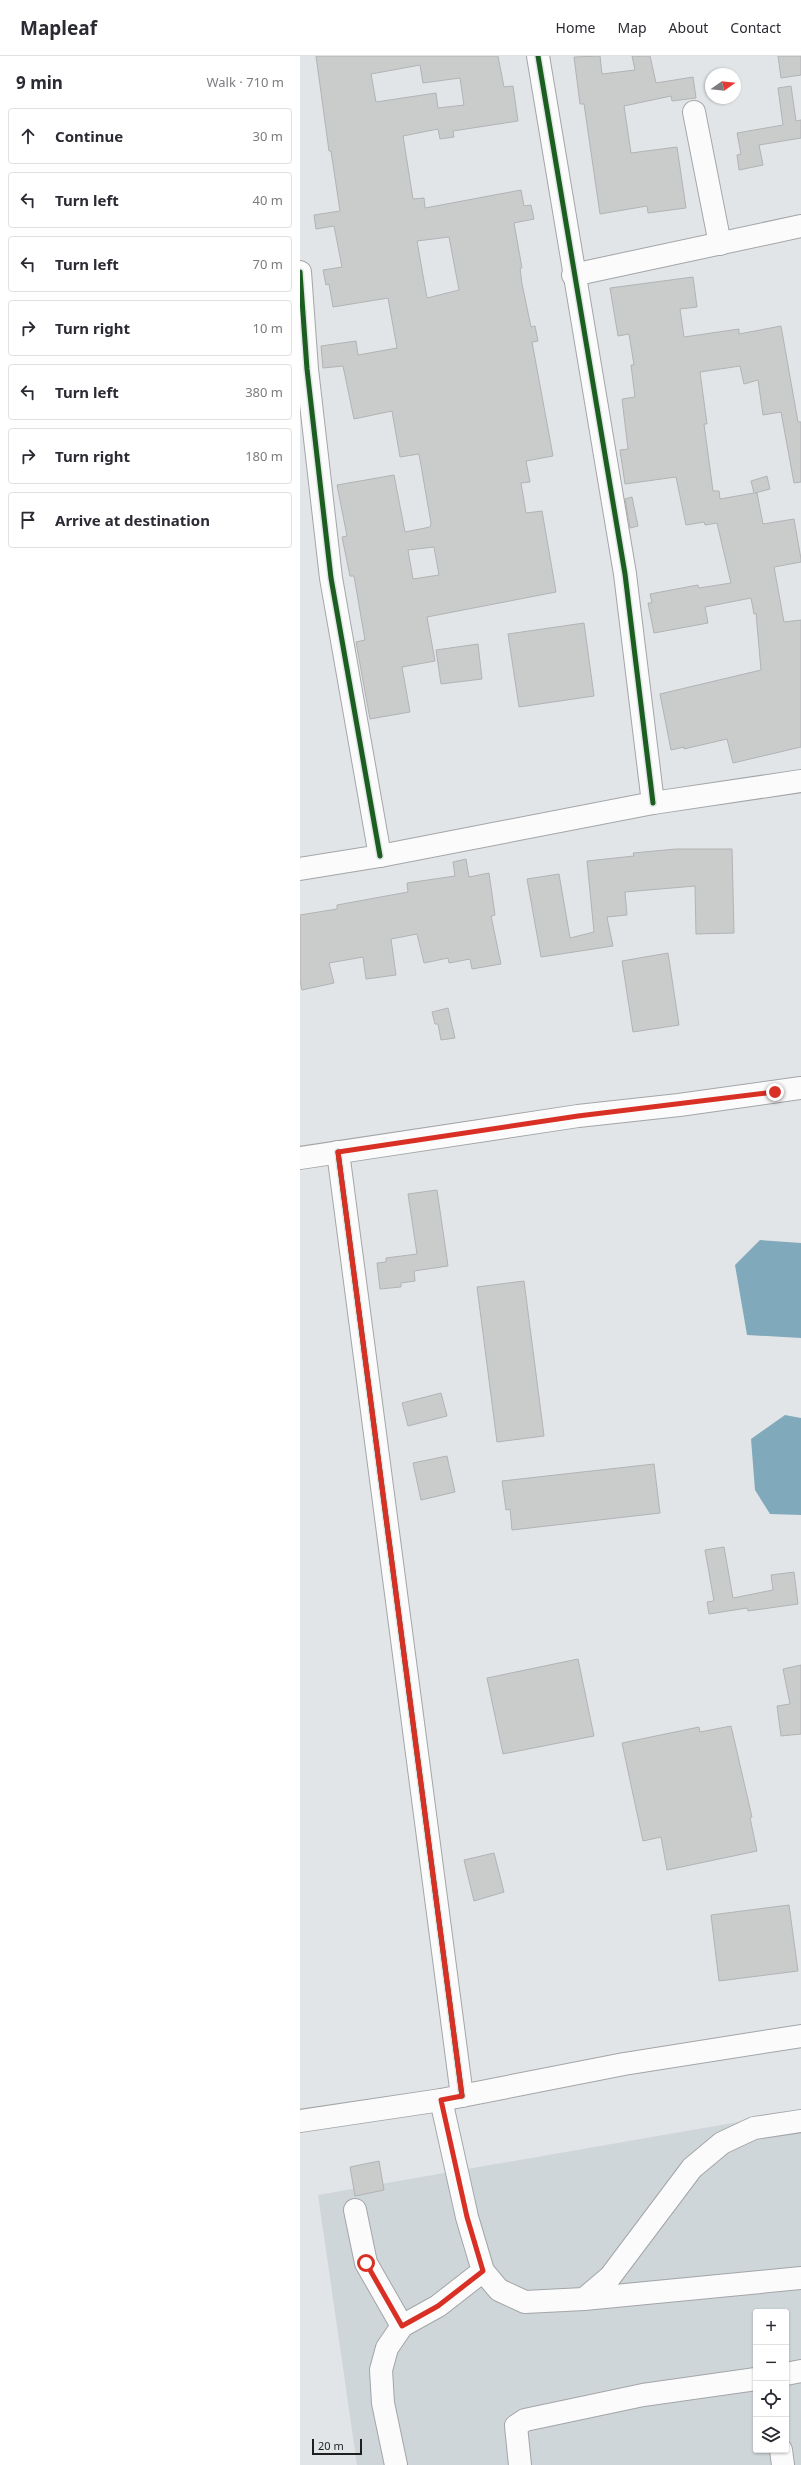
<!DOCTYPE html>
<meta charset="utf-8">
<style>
body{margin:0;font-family:"Noto Sans",sans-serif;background:#f7f7f7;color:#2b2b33}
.controls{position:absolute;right:12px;bottom:12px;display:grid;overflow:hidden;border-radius:4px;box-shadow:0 1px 3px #0004}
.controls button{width:36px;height:36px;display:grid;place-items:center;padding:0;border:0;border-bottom:1px solid #e1e1e2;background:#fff;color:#2b2b33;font:20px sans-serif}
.compass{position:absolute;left:405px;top:12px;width:36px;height:36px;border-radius:50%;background:#fff;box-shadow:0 1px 3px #0004;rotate:76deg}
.scale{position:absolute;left:12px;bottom:10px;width:50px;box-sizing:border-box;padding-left:4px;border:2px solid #1e2020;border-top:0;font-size:11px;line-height:14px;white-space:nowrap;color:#1e2020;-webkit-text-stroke:3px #e1e6e8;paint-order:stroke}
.stop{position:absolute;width:12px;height:12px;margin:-9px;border:3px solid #d93025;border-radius:50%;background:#fff}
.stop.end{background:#d93025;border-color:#fff;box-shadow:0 1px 4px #0008}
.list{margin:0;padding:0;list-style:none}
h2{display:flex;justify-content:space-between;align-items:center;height:52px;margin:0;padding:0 16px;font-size:17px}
h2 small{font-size:13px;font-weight:400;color:#7c7c81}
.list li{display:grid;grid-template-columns:26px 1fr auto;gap:12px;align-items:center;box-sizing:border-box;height:56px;margin:0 8px 8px;padding:0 8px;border:1px solid #e1e1e2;border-radius:4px}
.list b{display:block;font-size:15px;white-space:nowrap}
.list em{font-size:13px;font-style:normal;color:#7c7c81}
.icon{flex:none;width:22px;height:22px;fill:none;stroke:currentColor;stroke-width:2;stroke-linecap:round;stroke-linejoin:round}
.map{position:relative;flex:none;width:501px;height:2409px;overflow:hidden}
header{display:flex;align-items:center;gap:24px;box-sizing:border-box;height:56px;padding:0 20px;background:#fff;border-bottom:1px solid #e1e1e2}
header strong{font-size:19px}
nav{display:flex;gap:22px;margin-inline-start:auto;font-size:14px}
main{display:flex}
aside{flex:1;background:#fff}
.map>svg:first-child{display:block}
</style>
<header>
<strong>Mapleaf</strong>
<nav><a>Home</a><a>Map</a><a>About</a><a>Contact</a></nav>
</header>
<main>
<aside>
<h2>9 min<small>Walk · 710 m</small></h2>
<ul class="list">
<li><svg class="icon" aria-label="ahead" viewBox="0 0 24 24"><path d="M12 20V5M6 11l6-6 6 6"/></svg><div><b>Continue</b></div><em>30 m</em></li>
<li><svg class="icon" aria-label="left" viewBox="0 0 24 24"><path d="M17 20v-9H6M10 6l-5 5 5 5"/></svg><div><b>Turn left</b></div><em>40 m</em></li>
<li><svg class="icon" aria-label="left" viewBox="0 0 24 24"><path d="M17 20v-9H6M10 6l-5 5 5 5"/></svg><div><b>Turn left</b></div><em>70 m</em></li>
<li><svg class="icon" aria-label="right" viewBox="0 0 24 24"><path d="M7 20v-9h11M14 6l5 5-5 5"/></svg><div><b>Turn right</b></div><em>10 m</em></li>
<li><svg class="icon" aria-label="left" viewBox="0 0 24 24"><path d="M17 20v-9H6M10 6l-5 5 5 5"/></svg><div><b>Turn left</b></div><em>380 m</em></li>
<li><svg class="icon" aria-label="right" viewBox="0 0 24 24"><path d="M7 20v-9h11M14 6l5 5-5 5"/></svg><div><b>Turn right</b></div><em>180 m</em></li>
<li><svg class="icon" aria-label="arrive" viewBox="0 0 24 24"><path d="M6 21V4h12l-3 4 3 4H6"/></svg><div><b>Arrive at destination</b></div></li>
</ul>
</aside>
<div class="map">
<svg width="501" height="2409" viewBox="0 0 501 2409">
<rect width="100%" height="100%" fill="#e2e5e7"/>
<!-- built -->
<path fill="#cfd6da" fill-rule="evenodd" d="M501 2055V2409H57L18 2139ZM456 2256H486V2394H456Z"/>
<!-- water -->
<g fill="#80aabb">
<polygon points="460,1184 501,1187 501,1282 447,1279 435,1209"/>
<polygon points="485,1359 501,1362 501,1459 470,1458 455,1434 451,1383"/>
</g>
<!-- building -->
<g fill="#cacccc" stroke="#b1b3b4" fill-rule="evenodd">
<path d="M16 0H198L204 31 213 30 218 65 153 75 154 81 140 83 138 73 103 80 113 143 124 142 125 152 221 134 224 150 231 149 234 163 214 167 222 212H220L222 228 231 271 235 270 238 285 232 286 253 400 226 405 230 426 221 427 226 457 242 455 256 536 127 561 135 605 102 611 110 656 70 663 56 586 65 584 54 520H50L42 481 47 480 37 429 94 419 105 476 130 471 131 467 119 398 100 401 92 355 54 363 43 310 23 312 21 290 56 285 58 299 97 292 88 242 33 251 29 228 26 229 23 214 42 211 34 170 16 173 14 159 40 155 31 95H29ZM120 9 123 27 160 22 164 49 138 52 136 37 76 46 71 18ZM149 181 159 234 127 242 117 185ZM134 491 139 519 113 523 108 494Z"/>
<polygon points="300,0 302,18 335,14 332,0 350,0 356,27 393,21 396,42 372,45 371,40 324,50 331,97 377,91 386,152 348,157 347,150 300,158 284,48 280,48 274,1"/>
<polygon points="478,0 501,0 501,19 481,22"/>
<polygon points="491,30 496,65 501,64 501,82 459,89 463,109 439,114 437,99 441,98 437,77 483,69 478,32"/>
<polygon points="393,221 397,251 380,253 384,281 439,273 439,278 481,270 498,366 501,366 501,426 494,427 481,356 463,359 458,324 444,328 440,310 400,316 407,368 404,368 413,435 419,435 420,443 454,437 451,425 467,420 470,433 455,437 457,437 463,468 494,463 501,503 501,506 474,511 484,566 501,564 501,691 433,707 427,683 384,693 384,691 371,694 360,638 461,614 456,557 454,558 451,542 405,551 408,567 354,577 348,547 352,547 350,538 398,529 399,532 431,527 417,467 405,469 404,466 386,469 376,421 325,428 320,394 328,393 322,343 335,341 331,309 334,309 329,278 318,280 310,232"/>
<polygon points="332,441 338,470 330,472 325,443"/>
<polygon points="284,567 294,640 219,651 208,578"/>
<polygon points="178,588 182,623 141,628 136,594"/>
<polygon points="376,793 432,793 434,877 396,878 395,830 325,836 327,859 307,861 313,890 241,901 227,823 259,818 270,882 294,876 287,805 334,800 333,797"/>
<polygon points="166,803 169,821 189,817 195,859 191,860 201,908 172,913 170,903 149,907 148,902 124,907 117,878 91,883 96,919 66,923 63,901 29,907 34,927 2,934 0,925 0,859 37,853 37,849 108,836 107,827 155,820 153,806"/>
<polygon points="368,897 379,969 333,976 322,905"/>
<polygon points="148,952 155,982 141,984 138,968 135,968 132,956"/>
<polygon points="137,1134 148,1210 114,1215 115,1225 101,1227 101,1231 80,1233 77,1207 86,1206 86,1202 117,1198 108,1138"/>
<polygon points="224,1225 244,1380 197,1386 177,1231"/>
<polygon points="141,1337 147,1360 108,1370 102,1347"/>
<polygon points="147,1400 155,1436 121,1444 113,1407"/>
<polygon points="354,1408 360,1457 212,1474 210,1453 206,1454 202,1425"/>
<polygon points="424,1491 433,1542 473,1534 471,1519 494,1516 498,1548 448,1555 447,1552 409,1558 407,1546 414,1545 405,1494"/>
<polygon points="278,1603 294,1680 203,1698 187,1622"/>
<polygon points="501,1609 501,1678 481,1680 477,1650 490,1648 483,1613"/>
<polygon points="431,1670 452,1761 450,1762 457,1795 367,1814 361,1781 343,1785 322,1687 399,1671 400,1676"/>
<polygon points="194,1797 204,1836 174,1845 164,1804"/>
<polygon points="489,1849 498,1915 419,1925 411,1859"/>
<polygon points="79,2105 84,2134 55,2140 50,2111"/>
</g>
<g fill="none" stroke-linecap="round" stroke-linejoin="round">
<defs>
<g id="minor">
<polyline points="238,0 325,518 353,747"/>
<polyline points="394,56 420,188"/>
<polyline points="0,216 7,313 31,522 80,800"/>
<polyline points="273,219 501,170"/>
<polyline points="0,813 80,800 353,747 501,725"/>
<polyline points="38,1096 162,2040"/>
<polyline points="0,1102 278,1060 379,1049 501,1032"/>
<polyline points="141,2044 167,2161 183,2215 199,2234 225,2246 284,2243 310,2221 392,2112 422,2087 454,2072 501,2065"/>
<polyline points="0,2065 141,2044 324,2008 501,1980"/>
<polyline points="55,2154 66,2207 102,2270"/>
<polyline points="284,2243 501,2222"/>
<polyline points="486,2318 501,2315"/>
<polyline points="481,2394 483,2409"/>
<polyline points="96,2409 83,2347 81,2314 87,2292 102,2270 138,2250 183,2215"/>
<polyline points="220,2409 216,2370 225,2364 343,2339 456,2323"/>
</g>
</defs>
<!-- minor casing -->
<use href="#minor" stroke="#a3a5a7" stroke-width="24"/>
<!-- minor -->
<use href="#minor" stroke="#fbfbfb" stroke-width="22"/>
<defs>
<g id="cycleway">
<polyline points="238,0 325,518 353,747"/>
<polyline points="0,216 7,313 31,522 80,800"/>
<polyline points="38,1096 162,2040"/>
</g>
</defs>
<!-- cycleway casing -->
<use href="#cycleway" stroke="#e1e6e8" stroke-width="8"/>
<!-- cycleway -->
<use href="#cycleway" stroke="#1b5e20" stroke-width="5"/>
</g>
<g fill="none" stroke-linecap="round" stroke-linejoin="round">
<!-- route -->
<polyline stroke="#d93025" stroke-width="5" points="66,2207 102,2270 138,2250 183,2215 167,2161 141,2044 162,2040 38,1096 278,1060 475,1036"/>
</g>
</svg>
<div class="controls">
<button>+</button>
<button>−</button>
<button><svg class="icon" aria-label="locate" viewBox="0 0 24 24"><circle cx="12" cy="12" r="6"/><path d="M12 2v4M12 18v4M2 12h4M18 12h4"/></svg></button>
<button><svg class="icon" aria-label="layers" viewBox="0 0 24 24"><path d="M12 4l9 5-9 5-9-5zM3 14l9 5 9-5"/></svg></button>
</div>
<svg class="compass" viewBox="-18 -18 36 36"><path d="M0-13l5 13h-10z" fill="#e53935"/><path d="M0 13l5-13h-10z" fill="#7c7c81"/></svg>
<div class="scale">20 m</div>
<div class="stop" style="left:66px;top:2207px"></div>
<div class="stop end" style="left:475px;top:1036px"></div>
</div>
</main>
